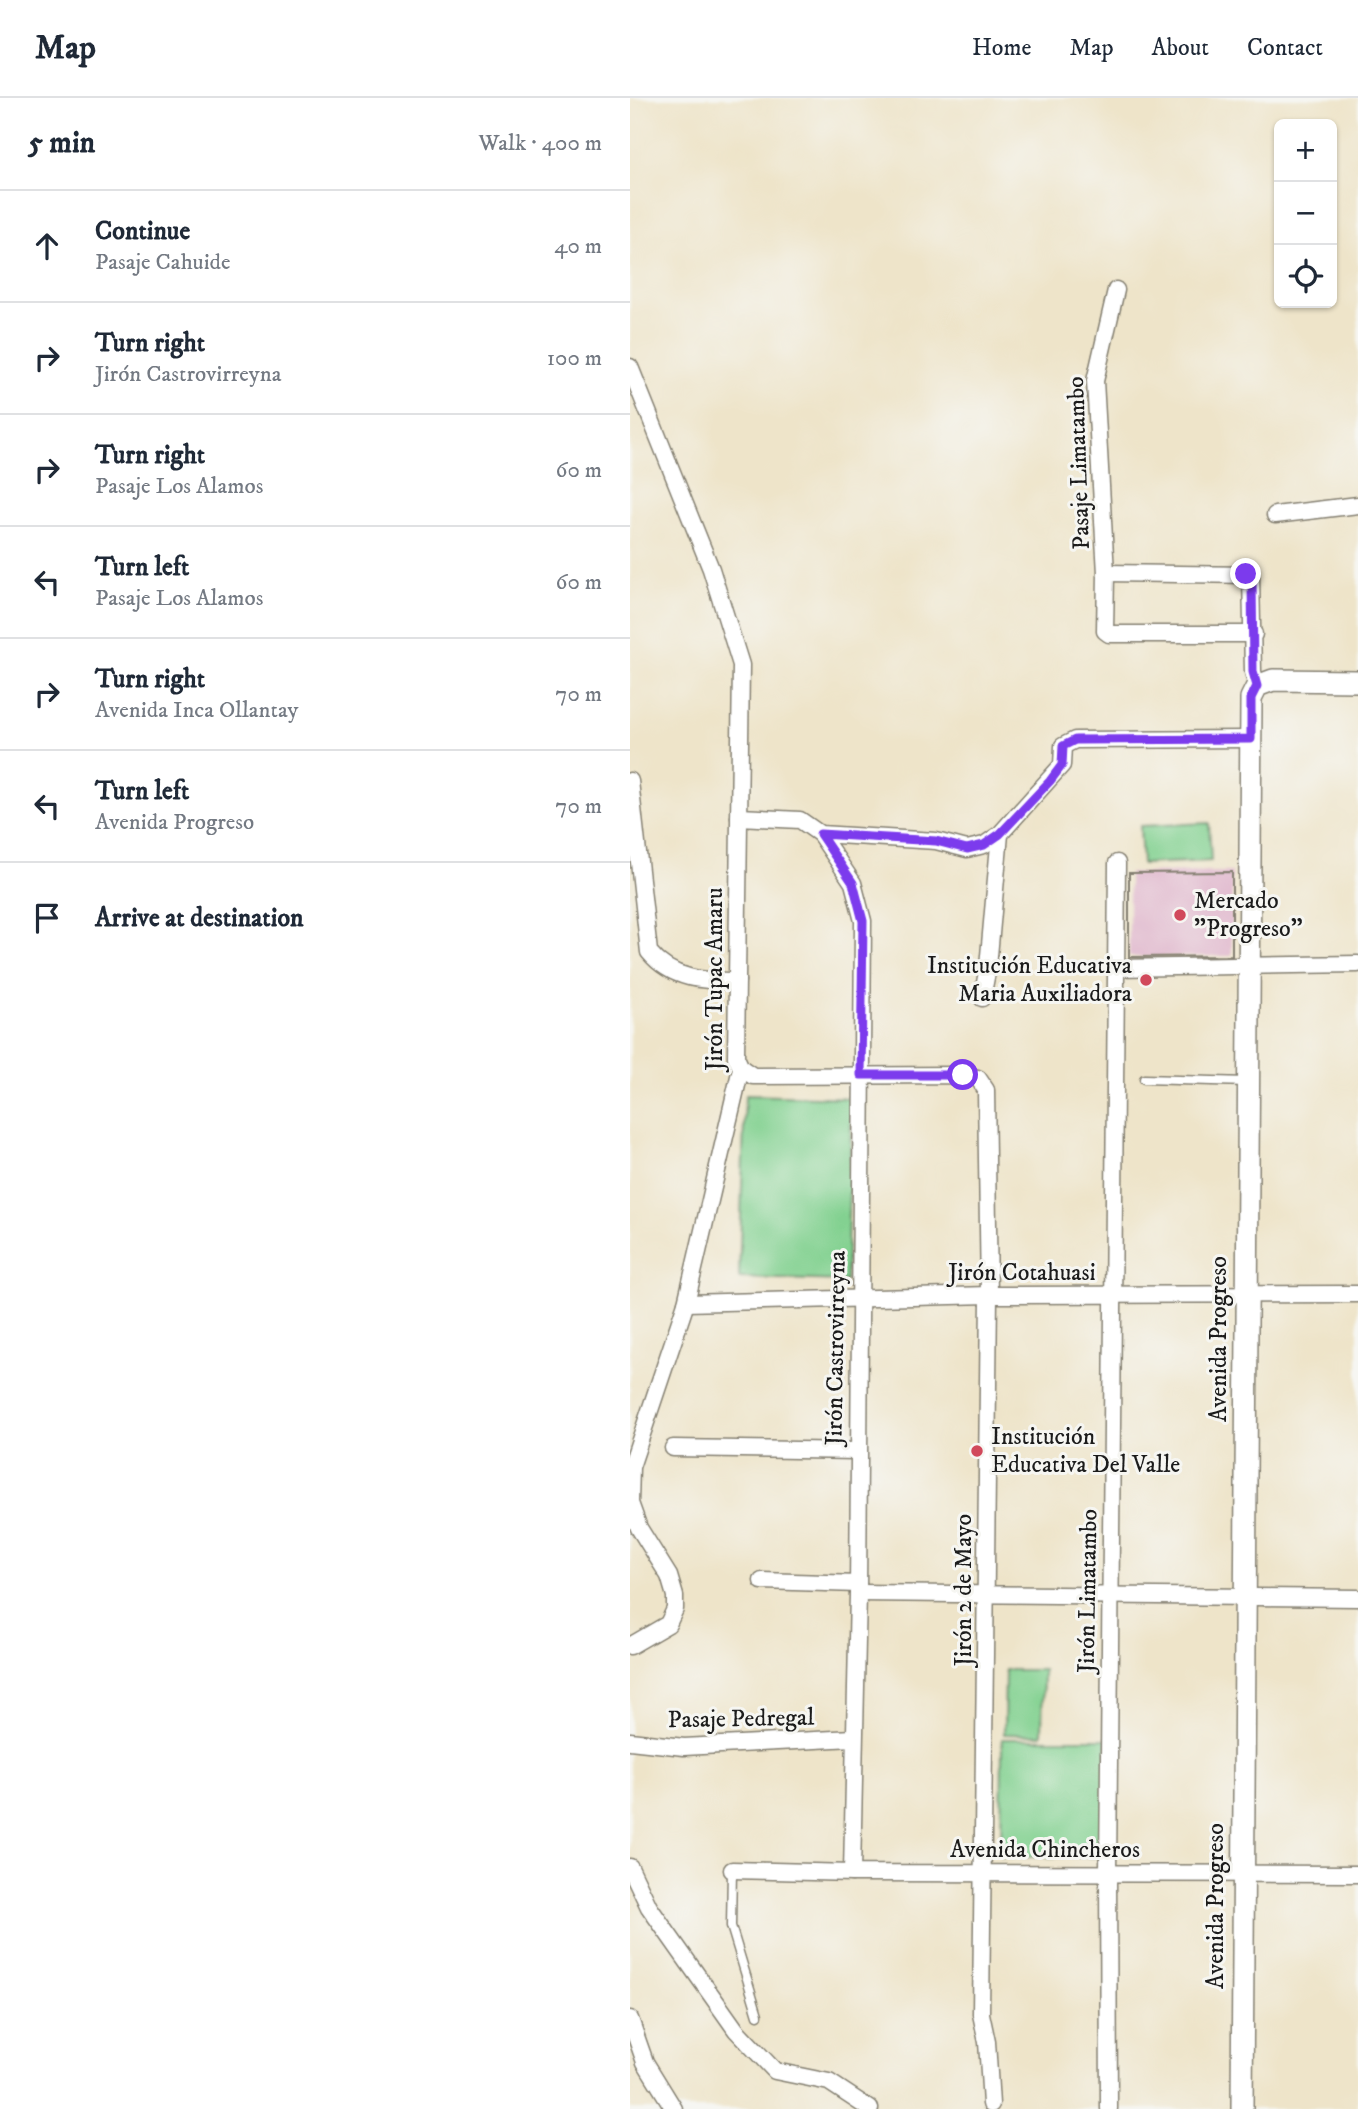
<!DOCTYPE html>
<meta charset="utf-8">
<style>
body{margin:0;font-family:"IM FELL DW Pica",serif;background:#f6f6f7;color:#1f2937}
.controls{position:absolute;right:21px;top:21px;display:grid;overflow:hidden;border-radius:10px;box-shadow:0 2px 5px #0004}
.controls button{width:63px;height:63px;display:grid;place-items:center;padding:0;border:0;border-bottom:2px solid #e0e1e3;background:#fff;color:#1f2937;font:35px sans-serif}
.stop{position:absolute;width:21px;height:21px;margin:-16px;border:5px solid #7c3aed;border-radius:50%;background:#fff}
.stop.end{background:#7c3aed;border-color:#fff;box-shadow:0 2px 7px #0008}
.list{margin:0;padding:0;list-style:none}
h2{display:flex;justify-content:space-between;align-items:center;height:91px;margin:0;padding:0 28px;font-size:30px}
h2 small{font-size:23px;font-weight:400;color:#747a83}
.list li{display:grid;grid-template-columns:46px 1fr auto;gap:21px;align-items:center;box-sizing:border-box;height:112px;padding:0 28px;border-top:2px solid #e0e1e3}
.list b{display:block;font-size:26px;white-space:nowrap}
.list p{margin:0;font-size:23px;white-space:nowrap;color:#747a83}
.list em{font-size:23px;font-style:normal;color:#747a83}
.icon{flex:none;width:38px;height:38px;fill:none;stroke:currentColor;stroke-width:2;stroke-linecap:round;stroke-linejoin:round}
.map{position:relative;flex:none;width:728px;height:2011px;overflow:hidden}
header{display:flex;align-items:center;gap:42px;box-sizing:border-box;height:98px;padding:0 35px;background:#fff;border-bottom:2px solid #e0e1e3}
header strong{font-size:33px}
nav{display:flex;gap:38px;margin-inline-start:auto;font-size:24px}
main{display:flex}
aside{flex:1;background:#fff}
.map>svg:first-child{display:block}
</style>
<header>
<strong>Map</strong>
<nav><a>Home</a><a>Map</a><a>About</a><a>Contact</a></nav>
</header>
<main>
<aside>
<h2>5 min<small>Walk · 400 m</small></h2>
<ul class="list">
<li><svg class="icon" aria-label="ahead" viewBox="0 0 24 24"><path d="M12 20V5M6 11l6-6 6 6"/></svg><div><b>Continue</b><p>Pasaje Cahuide</p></div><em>40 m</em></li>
<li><svg class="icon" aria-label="right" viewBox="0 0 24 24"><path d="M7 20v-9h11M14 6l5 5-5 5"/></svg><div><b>Turn right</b><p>Jirón Castrovirreyna</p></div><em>100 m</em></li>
<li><svg class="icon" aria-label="right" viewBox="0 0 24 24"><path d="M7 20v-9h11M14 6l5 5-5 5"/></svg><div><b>Turn right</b><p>Pasaje Los Alamos</p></div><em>60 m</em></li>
<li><svg class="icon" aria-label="left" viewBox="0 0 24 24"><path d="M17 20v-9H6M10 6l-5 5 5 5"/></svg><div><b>Turn left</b><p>Pasaje Los Alamos</p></div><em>60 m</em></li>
<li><svg class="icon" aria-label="right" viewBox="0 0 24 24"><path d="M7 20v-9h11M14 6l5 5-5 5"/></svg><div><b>Turn right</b><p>Avenida Inca Ollantay</p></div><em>70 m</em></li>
<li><svg class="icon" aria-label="left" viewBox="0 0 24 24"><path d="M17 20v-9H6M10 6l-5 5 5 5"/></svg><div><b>Turn left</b><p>Avenida Progreso</p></div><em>70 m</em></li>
<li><svg class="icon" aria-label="arrive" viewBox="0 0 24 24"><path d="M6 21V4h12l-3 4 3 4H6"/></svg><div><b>Arrive at destination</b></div></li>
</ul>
</aside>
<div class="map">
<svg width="728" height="2011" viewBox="0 0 728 2011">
<rect width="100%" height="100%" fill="#f6f6f2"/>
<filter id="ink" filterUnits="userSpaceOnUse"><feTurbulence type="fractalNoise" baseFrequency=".0143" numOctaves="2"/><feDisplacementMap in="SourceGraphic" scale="14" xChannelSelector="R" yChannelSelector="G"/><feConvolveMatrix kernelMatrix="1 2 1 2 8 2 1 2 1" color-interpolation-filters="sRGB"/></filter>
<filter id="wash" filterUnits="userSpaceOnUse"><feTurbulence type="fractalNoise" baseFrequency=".00686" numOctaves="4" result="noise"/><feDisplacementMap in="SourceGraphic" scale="28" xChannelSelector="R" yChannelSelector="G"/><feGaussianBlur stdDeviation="1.57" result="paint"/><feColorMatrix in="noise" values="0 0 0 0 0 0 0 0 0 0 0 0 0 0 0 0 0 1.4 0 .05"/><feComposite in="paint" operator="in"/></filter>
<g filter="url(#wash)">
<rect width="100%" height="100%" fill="#eee4c9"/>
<!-- green -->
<g fill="#83d191" stroke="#507656" stroke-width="2">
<polygon points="579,725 581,763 512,766 510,728"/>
<polygon points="115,997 222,1000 216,1183 109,1180"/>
<polygon points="375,1572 413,1572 412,1637 374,1636"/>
<polygon points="372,1641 477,1641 476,1759 371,1759"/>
</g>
<g id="blocks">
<!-- building -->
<polygon fill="#deb1c9" points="602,774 602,858 499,859 499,775"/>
</g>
</g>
<g filter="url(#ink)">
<use href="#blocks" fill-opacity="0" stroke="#858072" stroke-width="2"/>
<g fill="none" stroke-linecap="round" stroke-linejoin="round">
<defs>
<g id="service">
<polyline points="514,981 617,984"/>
<polyline points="102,1772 101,1828 128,1917"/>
</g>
<g id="minor">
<polyline points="486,192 465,283 476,475 475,533 479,536 624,536"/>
<polyline points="0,269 81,471 111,567 106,959 111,970 56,1205 1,1369 0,1405 9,1430 39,1478 45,1498 45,1511 38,1526 0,1548"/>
<polyline points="645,417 728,407"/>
<polyline points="476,475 621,477 623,574 627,588"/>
<path d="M0 683 19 854C42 882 73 883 107 883"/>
<polyline points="109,719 170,722 190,736 306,743 337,751 354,747 370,736 432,667 433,648 445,642 621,641"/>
<polyline points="190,736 223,785 233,823 228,1495 222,1775"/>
<polyline points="486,870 728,866"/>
<polyline points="352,900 358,869 370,736"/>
<polyline points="111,970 123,978 333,977 348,980 356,992 359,1197 351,1916 357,1944 361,2006"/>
<polyline points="56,1205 359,1197 728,1196"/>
<polyline points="43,1350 227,1353"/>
<polyline points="132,1483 228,1486"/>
<polyline points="228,1495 728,1500"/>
<polyline points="0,1643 54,1649 223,1640"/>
<polyline points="0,1769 19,1809 106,1932 145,1973 199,1984 240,2011"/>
<polyline points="102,1772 222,1775 728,1776"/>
<polyline points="0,1921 15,1964 44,2011"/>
<polyline points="479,2011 478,1775 487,765"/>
</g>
<polyline id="tertiary" points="612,2011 621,600 627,588 643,582 728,583"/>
</defs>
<!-- service casing -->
<use href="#service" stroke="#858072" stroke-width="11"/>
<!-- minor casing -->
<use href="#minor" stroke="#858072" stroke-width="19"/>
<!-- tertiary casing -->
<use href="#tertiary" stroke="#858072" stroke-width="24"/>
<!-- service -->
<use href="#service" stroke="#fff" stroke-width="8"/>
<!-- minor -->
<use href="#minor" stroke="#fff" stroke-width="16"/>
<!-- tertiary -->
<use href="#tertiary" stroke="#fff" stroke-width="21"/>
</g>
</g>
<g fill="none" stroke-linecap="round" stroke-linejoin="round" filter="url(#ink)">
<!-- route -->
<polyline stroke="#7c3aed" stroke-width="9" points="333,977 231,977 233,823 223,785 190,736 306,743 337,751 354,747 370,736 420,683 432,667 433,648 445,642 621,641 621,600 627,588 623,574 622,483 616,476"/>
</g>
<!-- markers -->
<g fill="#d1495b" stroke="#f6f6f2" stroke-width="2.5">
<circle cx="550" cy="817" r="7"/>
<circle cx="516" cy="882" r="7"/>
<circle cx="347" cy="1353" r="7"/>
</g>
<g text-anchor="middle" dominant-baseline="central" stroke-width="6" stroke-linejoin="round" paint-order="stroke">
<!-- street labels -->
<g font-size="24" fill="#1c1c1c" stroke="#f6f6f2">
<text transform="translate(449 365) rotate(-92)">Pasaje Limatambo</text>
<text transform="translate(85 881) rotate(-90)">Jirón Tupac Amaru</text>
<text x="392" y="1175">Jirón Cotahuasi</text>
<text transform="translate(589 1241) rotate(-90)">Avenida Progreso</text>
<text transform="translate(206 1250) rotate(-89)">Jirón Castrovirreyna</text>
<text transform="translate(334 1492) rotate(-90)">Jirón 2 de Mayo</text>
<text transform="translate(458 1493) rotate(-89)">Jirón Limatambo</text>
<text transform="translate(111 1621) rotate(-1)">Pasaje Pedregal</text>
<text x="415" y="1752">Avenida Chincheros</text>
<text transform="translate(586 1808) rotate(-90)">Avenida Progreso</text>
</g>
<!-- poi labels -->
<g font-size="24" fill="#1c1c1c" stroke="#f6f6f2" text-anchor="start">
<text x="564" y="803">Mercado<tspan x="564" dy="28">"Progreso"</tspan></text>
<text x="502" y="868" text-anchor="end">Institución Educativa<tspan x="502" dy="28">Maria Auxiliadora</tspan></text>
<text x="361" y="1339">Institución<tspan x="361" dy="28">Educativa Del Valle</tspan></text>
</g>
</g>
</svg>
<div class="controls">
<button>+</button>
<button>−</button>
<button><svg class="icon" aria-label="locate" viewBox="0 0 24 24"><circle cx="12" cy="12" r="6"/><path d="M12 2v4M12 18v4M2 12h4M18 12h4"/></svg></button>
</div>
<div class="stop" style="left:333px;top:977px"></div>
<div class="stop end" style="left:616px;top:476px"></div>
</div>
</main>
